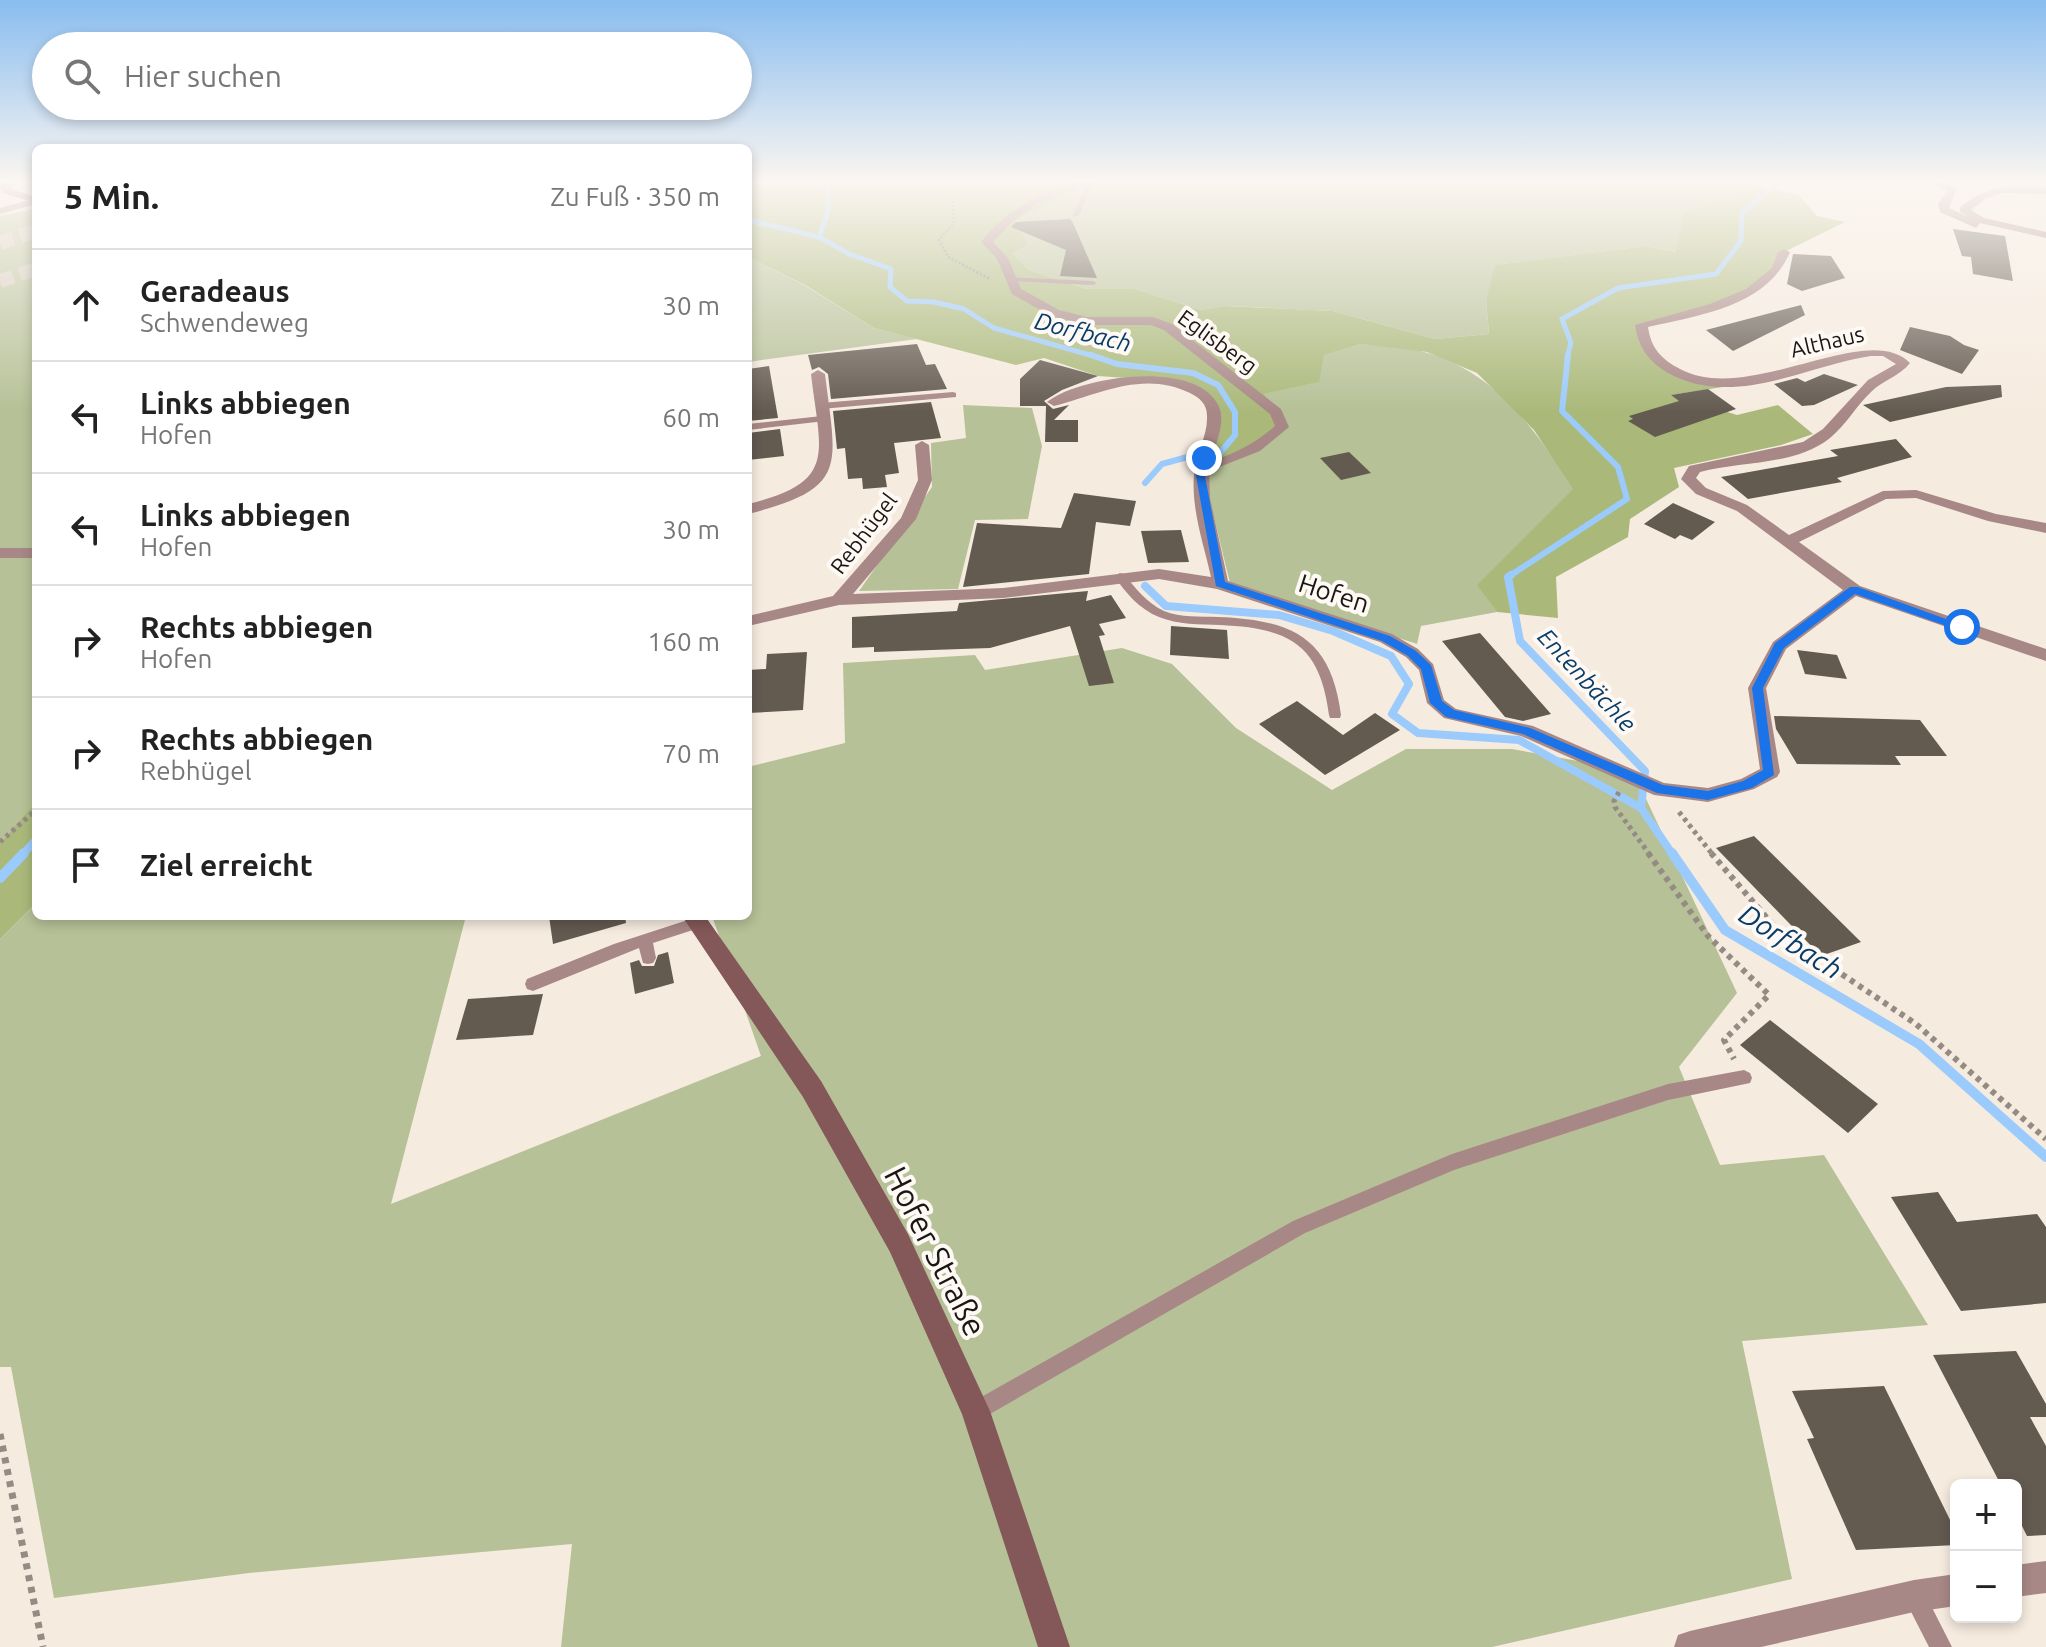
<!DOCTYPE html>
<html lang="de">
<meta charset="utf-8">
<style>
body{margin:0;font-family:Ubuntu,sans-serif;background:#f6f6f6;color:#222}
.controls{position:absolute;right:24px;bottom:24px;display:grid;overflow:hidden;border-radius:12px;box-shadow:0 4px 12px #0003}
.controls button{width:72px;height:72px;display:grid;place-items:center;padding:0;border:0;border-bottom:2px solid #e0e0e0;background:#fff;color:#222;font:40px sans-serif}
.stop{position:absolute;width:24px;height:24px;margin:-18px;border:6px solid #1a73e8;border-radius:50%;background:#fff}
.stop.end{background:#1a73e8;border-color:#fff;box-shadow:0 2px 8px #0008}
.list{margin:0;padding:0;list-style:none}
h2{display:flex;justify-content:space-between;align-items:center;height:104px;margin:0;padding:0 32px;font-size:34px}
h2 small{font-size:26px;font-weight:400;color:#767676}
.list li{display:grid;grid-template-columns:52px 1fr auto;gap:24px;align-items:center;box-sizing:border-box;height:112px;padding:0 32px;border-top:2px solid #e0e0e0}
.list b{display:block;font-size:30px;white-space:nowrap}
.list p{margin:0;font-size:26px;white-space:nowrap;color:#767676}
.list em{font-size:26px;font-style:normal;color:#767676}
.icon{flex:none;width:44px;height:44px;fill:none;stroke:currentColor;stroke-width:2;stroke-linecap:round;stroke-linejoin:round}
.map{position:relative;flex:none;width:2046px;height:1647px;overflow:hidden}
.search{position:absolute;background:#fff;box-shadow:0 4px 12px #0003;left:32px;top:32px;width:720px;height:88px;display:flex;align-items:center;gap:20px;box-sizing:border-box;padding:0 28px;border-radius:44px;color:#767676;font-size:30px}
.panel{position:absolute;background:#fff;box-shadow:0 4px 12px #0003;left:32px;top:144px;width:720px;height:776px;border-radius:12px}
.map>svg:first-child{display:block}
</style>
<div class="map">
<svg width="2046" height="1647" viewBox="0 0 2046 1647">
<rect width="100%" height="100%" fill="#f6ebdf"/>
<!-- green -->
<g fill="#b6c197">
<path d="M1090 181H1763L1760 186 1684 212 1677 252 1645 246 1496 265 1486 300 1489 334 1435 339 1333 311 1227 306 1201 310 1135 289H1087L1029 270 1013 254 1028 244 1014 223C1038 207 1067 200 1090 181Z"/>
<polygon points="36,209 36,801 0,843 0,216"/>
<polygon points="748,257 804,285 874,328 917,339 748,362"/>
<path d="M1361 344C1383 346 1408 347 1428 353 1499 375 1535 431 1574 489L1478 585 1497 612 1421 626 1417 644 1230 583 1202 468 1263 394 1318 382 1323 355Z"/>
<polygon points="963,405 1032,408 1042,446 1028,519 975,520 958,589 859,591 932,487 931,443 966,438"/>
<polygon points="1122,648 1172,664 1236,728 1332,790 1406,749 1512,749 1633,771 1737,993 1679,1067 1720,1165 1824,1155 1928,1325 1742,1341 1792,1579 1492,1647 561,1647 572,1544 249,1573 54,1598 11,1367 0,1367 0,939 36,903 36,916 466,916 391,1204 761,1056 712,916 748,916 748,767 845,743 843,663 975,655 985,670"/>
</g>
<!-- forest -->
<g fill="#aab97a">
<path d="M748 181H1090C1068 200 1038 207 1015 222L1028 244 1013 254 1029 270 1087 289H1135L1201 310 1226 306 1333 311 1435 339 1489 334 1486 300 1495 265 1645 246 1676 252 1684 212 1760 186 1799 195 1817 216 1845 222 1784 252 1776 270 1726 302 1642 325 1643 339 1677 375 1729 386 1672 395 1737 415 1778 405 1813 434 1781 445 1674 468 1679 487 1630 519 1628 537 1556 577 1558 618 1497 612 1477 585 1573 489 1534 430 1477 373 1427 352 1361 344 1324 355 1319 382 1264 394 1282 427 1271 438 1202 468 1214 411 1198 391 1155 380 1098 376 1044 358 1016 365 874 328 805 285 748 257Z"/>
<polygon points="36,801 36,903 0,939 0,843"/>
</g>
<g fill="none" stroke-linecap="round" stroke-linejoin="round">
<!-- stream-far3 -->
<g stroke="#9bcbfc" stroke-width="5">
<polyline points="828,181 828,212 819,237 849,254 891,269 890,287 907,301 934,302 964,309 994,328 1097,357"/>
<polyline points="748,220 819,237"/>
<polyline points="1567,357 1571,343 1562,319 1618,288 1716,274 1741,241 1742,213 1780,181"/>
</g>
<!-- stream-far2 -->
<g stroke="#9bcbfc" stroke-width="6">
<polyline points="1091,355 1117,364 1193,373 1218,385 1235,412 1235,435 1220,453 1191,456 1162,464 1145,483"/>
<polyline points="1508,577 1627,499 1618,467 1562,411 1568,355"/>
</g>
<!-- stream-far1 -->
<g stroke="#9bcbfc" stroke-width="8">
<polyline points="1511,575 1508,577 1520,641 1645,771 1641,808"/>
<polyline points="1145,586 1166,606 1279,615 1333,631 1391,656 1409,684 1392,714 1418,733 1519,740 1641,808 1673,855"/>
<polyline points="22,855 36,840"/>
</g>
<!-- stream -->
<g stroke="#9bcbfc" stroke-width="10">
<polyline points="1672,853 1725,930 1919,1044 2046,1157"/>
<polyline points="0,878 24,853"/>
</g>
</g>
<!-- building -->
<g fill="#635a50">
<polygon points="1070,219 1073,223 1097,278 1060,276 1066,250 1011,227 1016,222"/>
<polygon points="1953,229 2005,236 2013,281 1973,274 1971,257 1962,256"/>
<polygon points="1793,254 1831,256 1845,278 1802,291 1787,284"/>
<polygon points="1801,305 1805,315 1733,351 1706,330"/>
<polygon points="1910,327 1950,336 1964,345 1979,350 1962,374 1900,350"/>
<polygon points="917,344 926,365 935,364 947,389 831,399 828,374 819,367 812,370 808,355"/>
<polygon points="1040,360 1098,376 1062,390 1044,401 1053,409 1069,405 1054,420 1078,420 1078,442 1045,442 1046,406 1020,406 1020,379"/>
<polygon points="769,366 778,418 748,421 748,369"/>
<polygon points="1824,374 1858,385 1814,405 1802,406 1774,384 1797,378 1805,382"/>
<polygon points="2001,385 2002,397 1890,422 1863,405 1946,387"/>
<polygon points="1708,389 1736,409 1655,437 1628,421 1633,419 1629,416 1679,401 1671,395"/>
<polygon points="931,402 941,438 894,443 899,473 885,475 887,487 863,489 862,478 848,479 845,448 837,449 833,411"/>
<polygon points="780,429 784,456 748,460 748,433"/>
<polygon points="1896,439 1912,457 1837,478 1842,482 1748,499 1721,477 1838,456 1830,450"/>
<polygon points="1349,452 1371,473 1341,480 1320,458"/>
<polygon points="1074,493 1136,501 1130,526 1096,522 1089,574 963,587 977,523 1061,528"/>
<polygon points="1673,503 1715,522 1692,540 1680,535 1675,539 1644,524"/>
<polygon points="1181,530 1189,562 1148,563 1141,531"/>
<polygon points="1088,591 1086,601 1111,595 1126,618 1099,624 1105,635 1099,636 1114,683 1089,686 1070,626 990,648 874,652 874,647 852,648 852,617 957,611 959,603"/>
<polygon points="1171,626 1227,630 1229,659 1170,655"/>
<polygon points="1480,633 1551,714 1523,721 1505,717 1442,641"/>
<polygon points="1797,650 1837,655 1847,679 1805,674"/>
<polygon points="807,652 803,710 748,713 748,670 766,669 767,654"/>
<polygon points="1297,701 1343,735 1375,713 1400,730 1325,775 1259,724"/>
<polygon points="1774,716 1920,720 1947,756 1895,756 1901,765 1797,764 1776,729"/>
<polygon points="1754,836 1861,942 1821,956 1716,848"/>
<polygon points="549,916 625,916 626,923 553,944"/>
<polygon points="668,952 674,983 635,994 630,963 639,960 642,966 654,966 658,955"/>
<polygon points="543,994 533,1035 456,1040 468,999"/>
<polygon points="1770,1020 1878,1104 1848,1133 1740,1045"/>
<polygon points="1938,1192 1957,1222 2037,1214 2046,1227 2046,1303 1961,1311 1891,1197"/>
<polygon points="2016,1351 2046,1404 2046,1417 2030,1417 2046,1446 2046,1535 2027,1536 2016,1514 2016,1485 2001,1485 1933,1355"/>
<polygon points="1884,1386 1956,1532 1956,1545 1856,1550 1807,1439 1814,1438 1792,1391"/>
</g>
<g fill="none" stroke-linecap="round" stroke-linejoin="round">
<!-- highway-tunnel -->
<g stroke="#d5cbc0" stroke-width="14" stroke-dasharray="14 7" stroke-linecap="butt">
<polyline points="0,243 36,231"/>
<polyline points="0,281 36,269"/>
</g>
<!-- path-far3 -->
<polyline stroke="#948c84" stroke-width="3" stroke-dasharray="2 2" stroke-linecap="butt" points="965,181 953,197 954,223 939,240 948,257 990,279"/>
<!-- path-far2 -->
<g stroke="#948c84" stroke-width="5" stroke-dasharray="4 4" stroke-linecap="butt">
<polyline points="1619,792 1614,801 1615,807 1650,855"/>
<polyline points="1679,812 1713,855"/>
<polyline points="0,842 36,810"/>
</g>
<!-- path-far1 -->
<g stroke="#948c84" stroke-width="6" stroke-dasharray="5 5" stroke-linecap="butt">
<polyline points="1648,853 1708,936 1769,995 1724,1040 1734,1059"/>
<polyline points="1711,853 1779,932 1916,1024 2046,1139"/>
</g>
<!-- path -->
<polyline stroke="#948c84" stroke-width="7" stroke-dasharray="6 6" stroke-linecap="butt" points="0,1434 43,1647"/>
<!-- lane -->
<g fill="#a88887" fill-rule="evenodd">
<polygon points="1088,181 1095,181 1079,215 1072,217"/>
<polygon points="1007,277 1093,281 1097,283 1093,285 1010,281 1006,279"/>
<polygon points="953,392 956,393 956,397 821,409 816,406 821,403"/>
<polygon points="822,416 825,417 825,421 748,430 748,424"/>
<path d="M1120 573 1124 574C1135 588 1147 603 1164 611 1181 618 1200 616 1218 617 1292 620 1331 637 1341 715L1340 718H1330L1329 715C1320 644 1289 628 1220 625 1200 624 1178 625 1159 617 1139 609 1126 593 1114 576Z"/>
<polygon points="697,917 702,919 705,923 702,927 653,943 656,958 653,963 648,964 643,963 639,948 533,991 527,989 525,984 527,979 614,944"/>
<polygon points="1744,1070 1750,1073 1752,1078 1750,1083 1668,1100 1454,1170 1305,1233 983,1418 976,1421 969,1418 966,1411 969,1404 1293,1221 1452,1154 1668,1084"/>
<polygon points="1914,1585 1922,1588 1952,1647 1929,1647 1903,1596 1906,1588"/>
</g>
<!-- street -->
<g fill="#a88887" fill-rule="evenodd">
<path d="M1080 181H1096L1037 204 1013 221 993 242 1008 258 1021 289 1059 310 1087 317H1153L1172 324 1281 409 1289 427 1260 451 1209 471 1210 498 1228 581 1392 634 1418 649 1433 664 1444 700 1456 709 1533 726 1664 783 1708 788 1741 779 1760 769 1748 688 1773 642 1843 590 1737 511 1696 494 1681 479 1689 466 1803 442 1823 429 1868 380 1896 364 1883 356H1871C1804 366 1734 409 1668 373 1649 362 1638 347 1635 325L1710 304 1746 289 1772 268 1778 252 1784 249 1790 252C1767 307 1699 315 1648 327 1651 348 1661 359 1680 369 1749 406 1867 319 1910 363 1900 376 1883 380 1871 392 1856 406 1846 425 1830 438 1795 466 1741 461 1700 472L1696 478 1706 488 1747 505 1789 535 1883 491 1916 490 1996 514 2046 523V533L1988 521 1916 498 1886 499 1799 542 1860 586 2046 649V661L1856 596 1786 649 1766 688 1780 772 1777 777 1754 789 1708 802 1654 795 1521 736 1444 718 1427 703 1419 670 1406 657 1380 642 1217 589 1159 579 1003 598 839 605 748 626V616L833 596 901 518 918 480 915 445 922 441 929 445 932 480 916 519 853 594 1003 588 1159 569 1211 577C1204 545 1191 509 1194 475 1195 455 1208 436 1207 416 1207 404 1200 398 1190 393 1144 370 1099 394 1054 406L1047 402C1079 376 1199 358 1219 407 1226 424 1215 444 1211 461 1235 454 1256 443 1275 426L1270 414 1164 330 1151 325H1087L1051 316 1012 294 997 259 981 242C1007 209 1040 193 1080 181Z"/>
<path d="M1928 181H1942L1957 188 1949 208 1968 217 1960 212V208C1985 185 2014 185 2046 188V194L2002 193 1985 199 1971 210 1984 218 2046 232V238L1980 223 1976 228 1940 212 1938 204 1947 191Z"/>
<polygon points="36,198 36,204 0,214 0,208"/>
<path d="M818 370 825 374C836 466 850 488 748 514V504C839 482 820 453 811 374Z"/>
<rect x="0" y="548" width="36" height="10"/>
<polygon points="2046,1561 2046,1593 2016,1597 2016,1565"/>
<polygon points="1956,1574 1956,1606 1914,1612 1761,1647 1674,1647 1678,1635 1690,1631 1914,1580"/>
</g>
<!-- secondary -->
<g fill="#845858" fill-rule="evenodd">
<polygon points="3,181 13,181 11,189 36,197 36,203 3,193 0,188"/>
<polygon points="682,916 705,916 821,1081 908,1234 990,1411 1070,1647 1038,1647 962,1414 890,1252 803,1097"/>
</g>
</g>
<!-- sky -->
<linearGradient id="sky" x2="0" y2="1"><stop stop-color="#89bdf0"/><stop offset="0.44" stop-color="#fbf6f1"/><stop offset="1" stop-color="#fbf6f1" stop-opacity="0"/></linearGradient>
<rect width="2046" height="412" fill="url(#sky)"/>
<!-- route -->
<polygon fill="#1a73e8" points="1204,455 1208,458 1205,476 1225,582 1390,636 1416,651 1431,665 1442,701 1454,710 1530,728 1663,785 1708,791 1743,781 1763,770 1752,688 1775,643 1850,587 1858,587 1968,627 1958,630 1855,594 1784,648 1763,688 1774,775 1752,788 1708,800 1657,793 1523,734 1446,717 1430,703 1421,669 1408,656 1382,641 1216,586 1196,476 1199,458"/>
<g text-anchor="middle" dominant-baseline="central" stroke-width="8" stroke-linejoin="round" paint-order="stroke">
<!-- far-street labels -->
<g font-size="22" fill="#1a1713" stroke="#fef9f5">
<text transform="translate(1218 341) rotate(36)">Eglisberg</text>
<text transform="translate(1827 341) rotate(-13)">Althaus</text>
<text transform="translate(863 533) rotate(-53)">Rebhügel</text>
</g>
<!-- far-water labels -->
<g font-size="24" font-style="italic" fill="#073d69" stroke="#fef9f5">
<text transform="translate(1083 332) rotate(14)">Dorfbach</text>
<text transform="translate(1587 680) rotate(47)">Entenbächle</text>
</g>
<!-- street labels -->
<g font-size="26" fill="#1a1713" stroke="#fef9f5">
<text transform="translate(1334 593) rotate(18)">Hofen</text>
</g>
<!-- water labels -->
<g font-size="28" font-style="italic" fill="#073d69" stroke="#fef9f5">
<text transform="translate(1791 941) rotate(32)">Dorfbach</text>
</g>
<!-- near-street labels -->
<g font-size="32" fill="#1a1713" stroke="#fef9f5">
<text transform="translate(936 1251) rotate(63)">Hofer Straße</text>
</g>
</g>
</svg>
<div class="controls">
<button>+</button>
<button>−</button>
</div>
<div class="stop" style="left:1962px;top:627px"></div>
<div class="stop end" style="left:1204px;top:458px"></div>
<div class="search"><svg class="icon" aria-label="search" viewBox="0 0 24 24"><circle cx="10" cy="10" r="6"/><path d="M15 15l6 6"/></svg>Hier suchen</div>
<section class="panel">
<h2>5 Min.<small>Zu Fuß · 350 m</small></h2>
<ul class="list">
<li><svg class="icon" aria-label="ahead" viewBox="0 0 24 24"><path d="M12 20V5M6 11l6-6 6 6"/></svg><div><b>Geradeaus</b><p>Schwendeweg</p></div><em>30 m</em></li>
<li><svg class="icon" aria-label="left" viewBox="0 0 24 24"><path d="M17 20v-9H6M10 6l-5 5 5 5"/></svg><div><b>Links abbiegen</b><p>Hofen</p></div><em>60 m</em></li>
<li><svg class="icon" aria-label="left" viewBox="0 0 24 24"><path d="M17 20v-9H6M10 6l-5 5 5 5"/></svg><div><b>Links abbiegen</b><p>Hofen</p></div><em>30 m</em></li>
<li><svg class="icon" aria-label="right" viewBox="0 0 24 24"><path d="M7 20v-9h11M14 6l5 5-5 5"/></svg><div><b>Rechts abbiegen</b><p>Hofen</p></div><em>160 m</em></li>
<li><svg class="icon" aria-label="right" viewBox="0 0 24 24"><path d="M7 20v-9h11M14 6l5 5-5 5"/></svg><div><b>Rechts abbiegen</b><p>Rebhügel</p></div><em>70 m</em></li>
<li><svg class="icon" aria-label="arrive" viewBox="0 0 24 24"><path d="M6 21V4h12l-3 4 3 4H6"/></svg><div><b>Ziel erreicht</b></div></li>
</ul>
</section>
</div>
